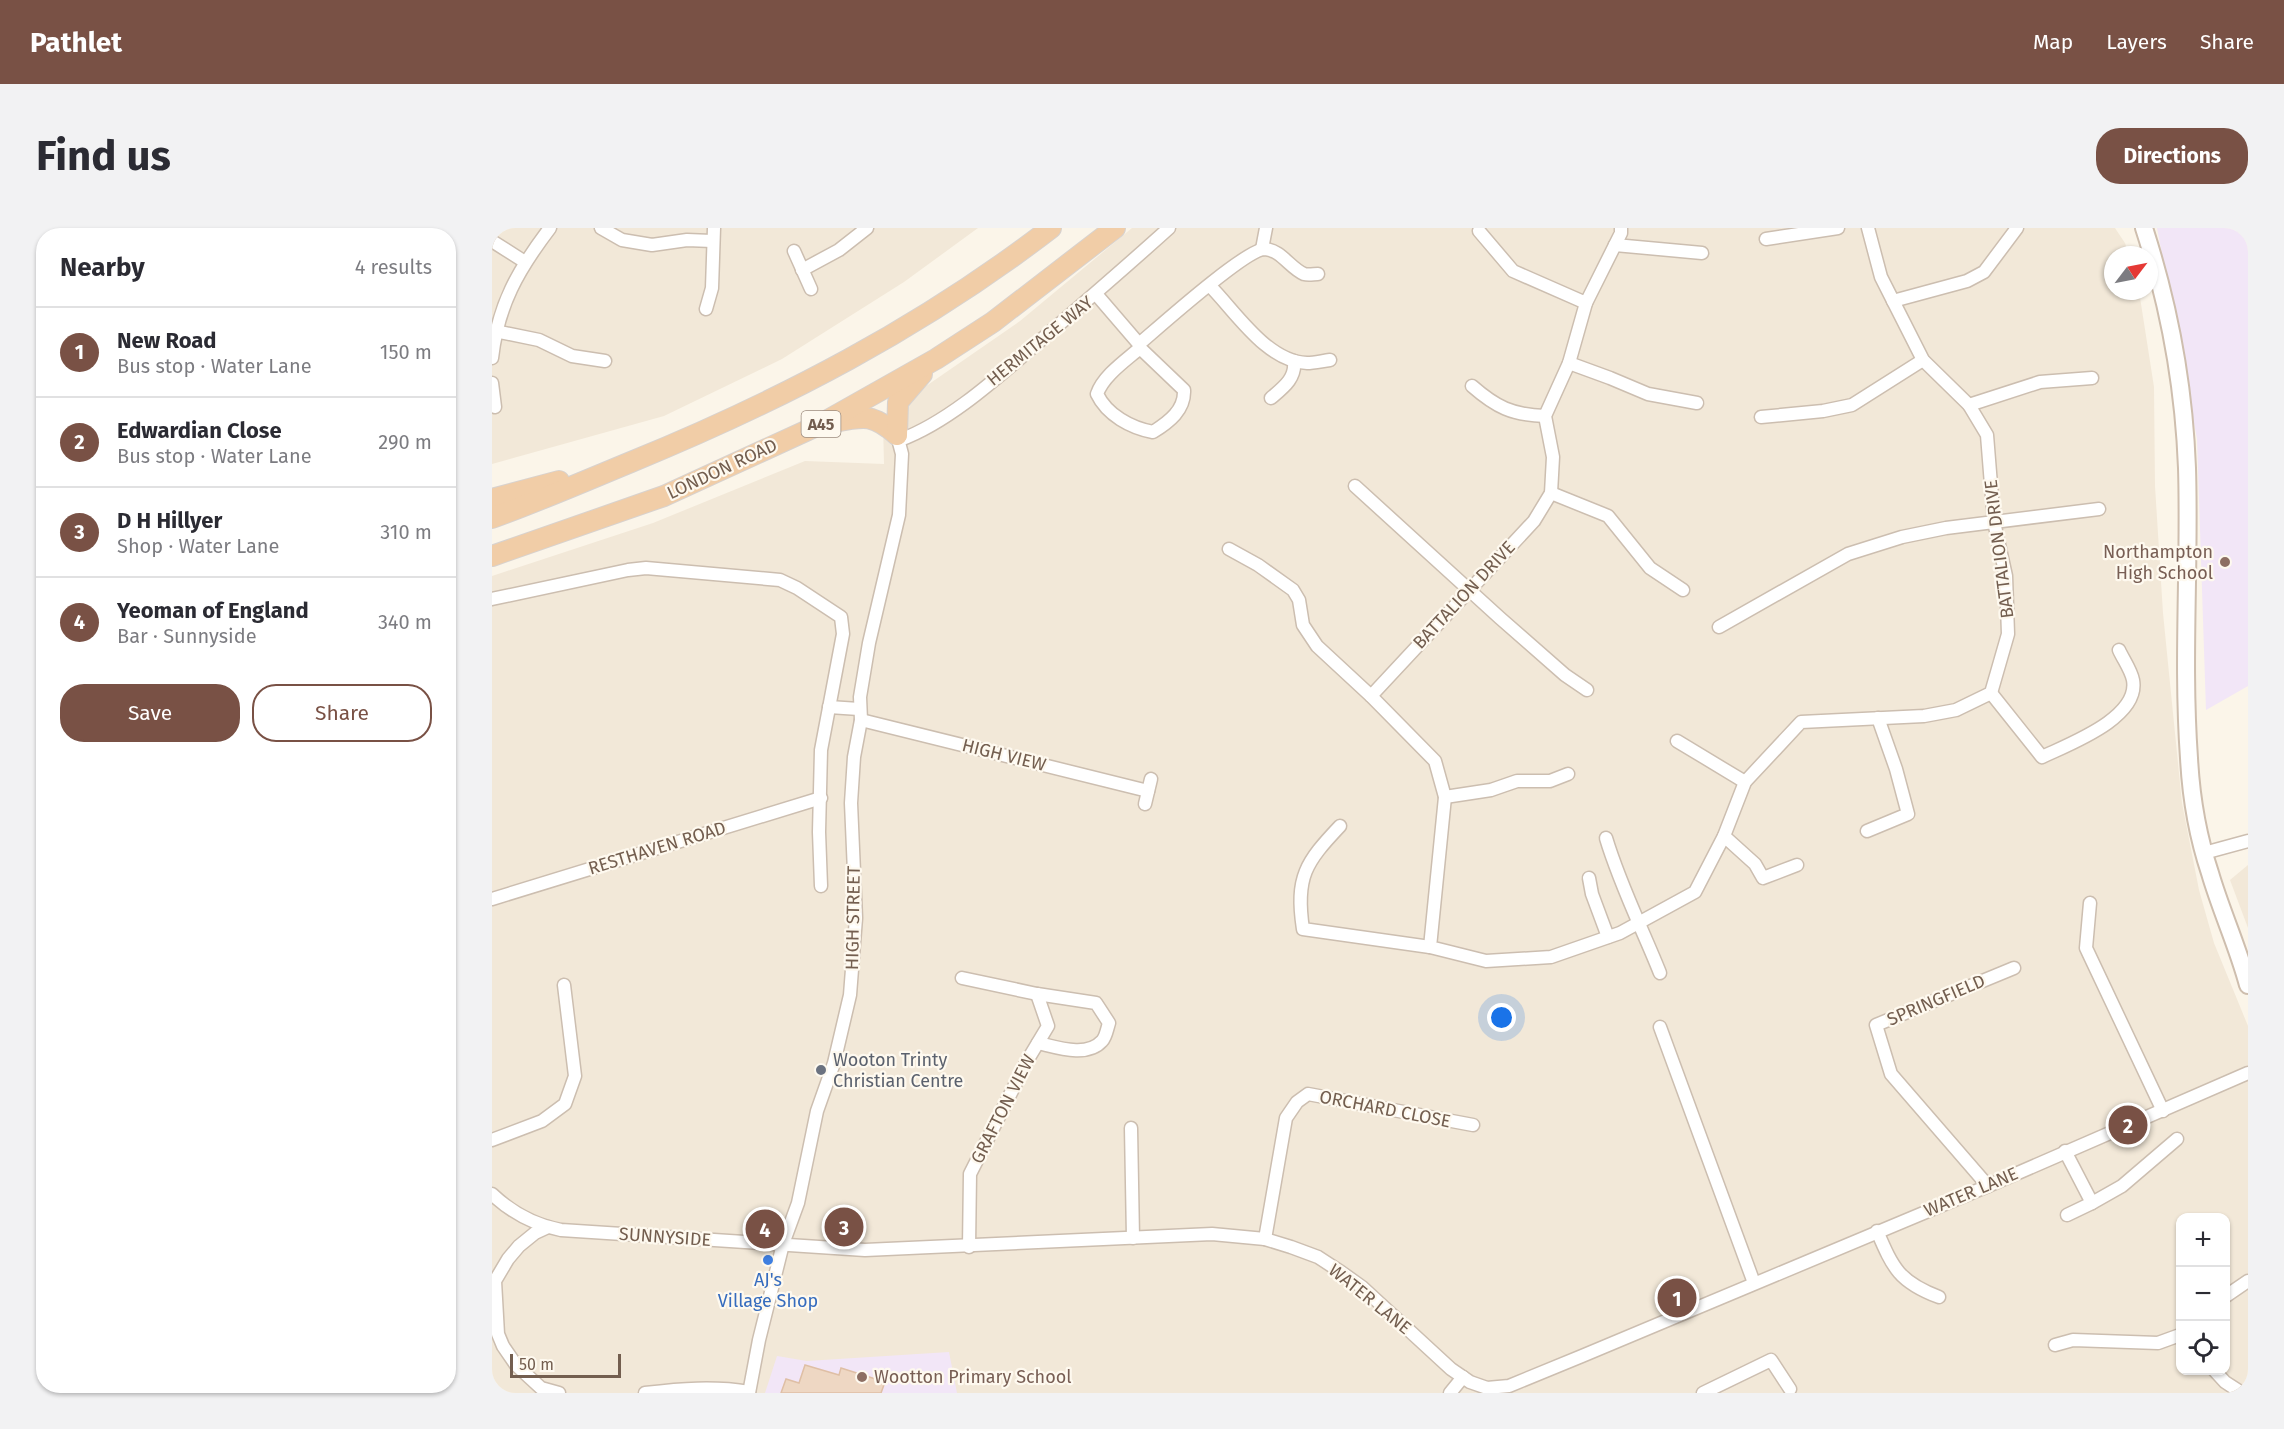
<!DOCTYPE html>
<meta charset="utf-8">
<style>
body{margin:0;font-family:"Fira Sans",sans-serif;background:#f2f2f3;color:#2b2b33}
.controls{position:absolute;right:18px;bottom:18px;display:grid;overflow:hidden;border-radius:12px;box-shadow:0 2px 4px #0004}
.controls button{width:54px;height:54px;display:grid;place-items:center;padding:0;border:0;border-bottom:2px solid #e1e1e2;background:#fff;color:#2b2b33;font:30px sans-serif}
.compass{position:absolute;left:1612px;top:18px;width:54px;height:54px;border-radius:50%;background:#fff;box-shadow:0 2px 4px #0004;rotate:58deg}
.scale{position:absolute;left:18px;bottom:15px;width:111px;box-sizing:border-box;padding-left:6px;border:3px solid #735e4f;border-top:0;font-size:16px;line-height:21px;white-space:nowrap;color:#735e4f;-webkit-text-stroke:4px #fef9ef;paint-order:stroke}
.you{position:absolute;left:1010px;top:790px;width:21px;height:21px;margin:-15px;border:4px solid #fff;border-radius:50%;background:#1a73e8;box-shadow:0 0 0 9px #1a73e833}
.badge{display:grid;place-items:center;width:39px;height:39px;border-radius:50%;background:#795145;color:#fff;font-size:20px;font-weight:700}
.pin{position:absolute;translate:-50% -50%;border:3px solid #fff;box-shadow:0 2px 6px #0006}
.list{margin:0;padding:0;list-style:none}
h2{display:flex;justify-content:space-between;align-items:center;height:78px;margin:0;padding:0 24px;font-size:26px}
h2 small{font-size:20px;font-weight:400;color:#7c7c81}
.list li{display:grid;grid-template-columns:39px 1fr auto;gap:18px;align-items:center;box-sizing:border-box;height:90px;padding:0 24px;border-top:2px solid #e1e1e2}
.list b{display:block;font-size:22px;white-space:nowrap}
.list p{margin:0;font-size:20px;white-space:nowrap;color:#7c7c81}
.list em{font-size:20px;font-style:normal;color:#7c7c81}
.actions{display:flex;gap:12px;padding:18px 24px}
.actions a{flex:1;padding:14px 0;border:2px solid #795145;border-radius:24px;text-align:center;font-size:21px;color:#795145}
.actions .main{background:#795145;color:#fff}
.icon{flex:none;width:33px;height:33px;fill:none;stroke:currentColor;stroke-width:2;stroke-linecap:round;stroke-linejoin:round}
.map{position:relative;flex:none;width:1756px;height:1165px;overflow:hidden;border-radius:24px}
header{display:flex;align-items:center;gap:36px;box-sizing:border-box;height:84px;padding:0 30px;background:#795145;color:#fff}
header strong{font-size:28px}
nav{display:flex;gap:33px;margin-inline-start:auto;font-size:21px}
.intro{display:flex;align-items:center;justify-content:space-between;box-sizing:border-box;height:144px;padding:0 36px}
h1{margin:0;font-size:42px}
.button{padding:15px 27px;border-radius:24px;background:#795145;color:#fff;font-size:21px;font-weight:700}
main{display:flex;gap:36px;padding:0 36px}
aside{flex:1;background:#fff;border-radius:24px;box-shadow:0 2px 4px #0004}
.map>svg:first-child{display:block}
</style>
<header>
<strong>Pathlet</strong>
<nav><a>Map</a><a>Layers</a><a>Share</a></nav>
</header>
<div class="intro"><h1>Find us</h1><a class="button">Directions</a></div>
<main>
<aside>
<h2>Nearby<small>4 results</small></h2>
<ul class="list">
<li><span class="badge">1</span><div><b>New Road</b><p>Bus stop · Water Lane</p></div><em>150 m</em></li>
<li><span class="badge">2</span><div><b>Edwardian Close</b><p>Bus stop · Water Lane</p></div><em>290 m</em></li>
<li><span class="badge">3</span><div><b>D H Hillyer</b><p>Shop · Water Lane</p></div><em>310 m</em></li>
<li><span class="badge">4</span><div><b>Yeoman of England</b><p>Bar · Sunnyside</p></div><em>340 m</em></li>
</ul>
<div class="actions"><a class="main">Save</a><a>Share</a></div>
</aside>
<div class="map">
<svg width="1756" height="1165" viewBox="0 0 1756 1165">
<rect width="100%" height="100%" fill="#fbf5e9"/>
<!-- residential -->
<g fill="#f2e8d8" fill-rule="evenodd">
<polygon points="0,0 486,0 412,54 290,131 172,188 0,236"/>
<path d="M640 0H1623L1633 15 1637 27H1621V63H1647L1662 159 1663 258 1671 385 1690 575 1707 662 1722 715 1756 798V1165H0V348L161 295 313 233 392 236 391 196 424 165 528 93ZM1688 990H1734V1142H1688Z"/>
<polygon points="1756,637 1756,700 1738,652"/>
</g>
<!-- education -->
<g fill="#f2e6f7">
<polygon points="1665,0 1756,0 1756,458 1714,482 1705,211"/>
<polygon points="457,1124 465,1165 273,1165 285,1128 315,1133"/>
</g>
<!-- building -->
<polygon fill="#eed7c3" stroke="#dfbfa5" stroke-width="1.5" points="313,1137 347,1147 349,1140 393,1154 389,1165 289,1165 294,1151 307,1155"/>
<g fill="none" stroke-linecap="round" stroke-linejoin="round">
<defs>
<g id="minor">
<polyline points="109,0 130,12 160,17 195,12 220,13"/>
<polyline points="1129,0 1129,5 1094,75 1077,135 1053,188 1061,229 1059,265 1042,293 879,468 943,533 953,569 938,719 994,733 1059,729 1128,705 1203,664 1232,608 1253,554 1309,494 1432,488 1464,482 1499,465 1516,406 1514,348 1502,294 1495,207 1477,177 1431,132 1389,49 1376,0"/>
<polyline points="987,3 1021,43 1094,75"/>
<polyline points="1274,11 1346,0"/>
<polyline points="0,13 33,34"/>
<polyline points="1123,17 1210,25"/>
<polyline points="770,21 774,0"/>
<polyline points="302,23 319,61"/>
<polyline points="310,42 347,22 375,0"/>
<path d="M718 58C743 83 775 134 815 135 822 135 830 133 838 132"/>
<polyline points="604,66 647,116"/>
<polyline points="1401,73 1475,53 1492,44 1525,0"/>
<polyline points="214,81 220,60 222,0"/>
<polyline points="3,103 47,112 80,128 113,133"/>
<path d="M648 120 692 162C693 182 677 194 661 204 639 200 615 187 605 166 611 148 633 133 648 120L647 116C667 99 754 21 773 21 789 22 798 40 812 46 816 47 822 46 826 46"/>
<path d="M0 130C6 77 26 42 58 0"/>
<polyline points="1077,135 1118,150 1156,166 1205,175"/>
<polyline points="0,155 3,179"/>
<path d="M980 158C1004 179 1020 187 1053 188"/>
<path d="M779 170C792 159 804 150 802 133"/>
<polyline points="1477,177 1548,154 1600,150"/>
<polyline points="1269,189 1331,183 1360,177 1431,132"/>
<path d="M408 212C459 193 508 147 549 112 592 75 635 38 677 0"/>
<polyline points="863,258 1008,390 1073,447 1095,462"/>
<polyline points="1059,265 1116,288 1158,340 1191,362"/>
<polyline points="737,321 766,337 801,362 807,372 811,397 825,418 879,468"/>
<polyline points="0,371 136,342 154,340 288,352 305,360 349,389 351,406 329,522 327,604 329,658"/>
<polyline points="1227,399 1356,326 1410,309 1454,300 1607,281"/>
<path d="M1499 465 1550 529C1577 516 1648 490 1641 452 1639 442 1631 431 1627 422"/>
<polyline points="337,479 367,481"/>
<polyline points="369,492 656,563"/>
<polyline points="1185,513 1253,554"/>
<polyline points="953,569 999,562 1025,553 1058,553 1076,546"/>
<polyline points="653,576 659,551"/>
<path d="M848 598C814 634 803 649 811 701L938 719"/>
<polyline points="1375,603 1416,586 1404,541 1386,490"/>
<polyline points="1232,608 1263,636 1271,650 1305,637"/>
<path d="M1114 610C1128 657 1150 700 1168 745"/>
<polyline points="1712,625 1756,613"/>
<polyline points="1097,650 1100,666 1116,709"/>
<polyline points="0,671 329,570"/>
<polyline points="1598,675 1594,720 1671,883"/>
<path d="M470 750 545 766 604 775 617 795C615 801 614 809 610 813 595 830 564 819 546 815"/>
<polyline points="1168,799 1262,1055"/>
<polyline points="639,900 641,1010"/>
<polyline points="0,912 50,893 73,876 83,848 72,757"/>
<polyline points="1573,923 1600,975 1630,958 1685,911"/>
<polyline points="1496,958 1399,846 1384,797 1522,740"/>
<path d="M0 966C19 984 43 997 69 1002L373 1022 720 1006 773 1011 799 1019 826 1029 849 1044 870 1059 959 1141 978 1154 995 1160 1017 1158 1090 1128 1496 958 1756 845"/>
<polyline points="1575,987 1600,975"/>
<polyline points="56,999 43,1005 27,1018 16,1031 3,1053 6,1106 11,1118 24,1137 49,1160 67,1165"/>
<path d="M1385 1003C1401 1040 1407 1054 1447 1069"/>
<polyline points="773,1011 794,890 805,874 816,866 981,897"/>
<polyline points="477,1019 478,946 535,833 556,798 545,766"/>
<polyline points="1734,1068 1756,1053"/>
<polyline points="1563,1117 1581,1112 1666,1115 1688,1107"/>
<polyline points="1722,1142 1733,1154 1750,1165"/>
<path d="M153 1165C188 1161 222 1158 257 1164"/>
<polyline points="257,1165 267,1112 291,1016 306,975 325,883 342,835 358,767 364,690 359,575 362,529 369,492 368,469 377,415 407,287 410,226 405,207"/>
<polyline points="958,1165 971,1149"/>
<polyline points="1211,1165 1279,1132 1298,1161"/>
</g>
<path id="secondary" d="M1652 0C1677 77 1692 159 1695 240 1698 336 1690 433 1697 530 1699 569 1706 609 1718 645 1729 683 1746 719 1756 757"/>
<g id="trunk">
<path d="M342 194C373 188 381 186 405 207"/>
<polyline points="405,207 406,174 430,146"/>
<polyline points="0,271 67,253"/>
<path d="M0 290C47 273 93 253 139 234 290 172 429 100 559 0"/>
<polyline points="0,328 172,268 327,197 444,131 501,94 623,0"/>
</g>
</defs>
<!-- minor casing -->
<use href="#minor" stroke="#ccbeb0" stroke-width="15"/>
<!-- secondary casing -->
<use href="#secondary" stroke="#cebeae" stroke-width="20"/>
<!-- trunk casing -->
<use href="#trunk" stroke="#d8d2ce" stroke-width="22"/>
<!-- minor -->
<use href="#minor" stroke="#fff" stroke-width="12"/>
<!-- secondary -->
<use href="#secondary" stroke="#fff" stroke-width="16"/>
<!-- trunk -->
<use href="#trunk" stroke="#f1cda7" stroke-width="20"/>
</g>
<!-- markers -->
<g fill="#8d6e63" stroke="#fef9ef" stroke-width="2">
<circle cx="1733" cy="334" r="6"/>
<circle cx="370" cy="1149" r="6"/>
</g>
<circle fill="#6b7280" stroke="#fef9ef" stroke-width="2" cx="329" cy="842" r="6"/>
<circle fill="#3f7fe0" stroke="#fef9ef" stroke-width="2" cx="276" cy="1032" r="6"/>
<g text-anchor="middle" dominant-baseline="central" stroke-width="4.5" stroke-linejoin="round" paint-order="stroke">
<!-- shield labels -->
<rect fill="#fef9ef" stroke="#9d8c7f" stroke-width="1.5" x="309.5" y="183" width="39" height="26" rx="4.5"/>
<g font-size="16" font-weight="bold" fill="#735e4f">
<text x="329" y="196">A45</text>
</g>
<!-- street labels -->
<g font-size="18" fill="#735e4f" stroke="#fef9ef">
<text transform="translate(548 113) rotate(-39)">HERMITAGE WAY</text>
<text transform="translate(230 241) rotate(-25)">LONDON ROAD</text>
<text transform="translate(1507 321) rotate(-97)">BATTALION DRIVE</text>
<text transform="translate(972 367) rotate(-47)">BATTALION DRIVE</text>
<text transform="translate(512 527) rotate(14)">HIGH VIEW</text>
<text transform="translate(165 620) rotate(-17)">RESTHAVEN ROAD</text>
<text transform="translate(361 690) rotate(-89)">HIGH STREET</text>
<text transform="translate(1444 772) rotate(-23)">SPRINGFIELD</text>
<text transform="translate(511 881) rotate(-63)">GRAFTON VIEW</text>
<text transform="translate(893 881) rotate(11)">ORCHARD CLOSE</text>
<text transform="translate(1479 964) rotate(-23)">WATER LANE</text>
<text transform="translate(173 1009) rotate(4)">SUNNYSIDE</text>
<text transform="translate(878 1071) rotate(39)">WATER LANE</text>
</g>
<!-- education labels -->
<g font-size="18" fill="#785e54" stroke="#fef9ef" text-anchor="end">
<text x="1721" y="324">Northampton<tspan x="1721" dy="21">High School</tspan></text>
<text x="382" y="1149" text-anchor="start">Wootton Primary School</text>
</g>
<!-- worship labels -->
<g font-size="18" fill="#5b616d" stroke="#fef9ef" text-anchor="start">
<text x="341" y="832">Wooton Trinty<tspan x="341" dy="21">Christian Centre</tspan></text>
</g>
<!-- shop labels -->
<g font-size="18" fill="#366cbe" stroke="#fef9ef">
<text x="276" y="1052">AJ's<tspan x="276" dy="21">Village Shop</tspan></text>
</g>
</g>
</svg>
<div class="controls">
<button>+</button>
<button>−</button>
<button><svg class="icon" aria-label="locate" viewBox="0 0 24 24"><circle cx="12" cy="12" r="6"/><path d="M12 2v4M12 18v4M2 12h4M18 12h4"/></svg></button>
</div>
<svg class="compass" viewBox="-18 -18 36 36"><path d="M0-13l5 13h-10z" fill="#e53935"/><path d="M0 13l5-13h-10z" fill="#7c7c81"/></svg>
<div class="scale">50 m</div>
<div class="you"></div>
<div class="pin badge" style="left:1185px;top:1070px">1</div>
<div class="pin badge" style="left:1636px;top:897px">2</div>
<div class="pin badge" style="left:352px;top:999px">3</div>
<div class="pin badge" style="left:273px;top:1001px">4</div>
</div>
</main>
